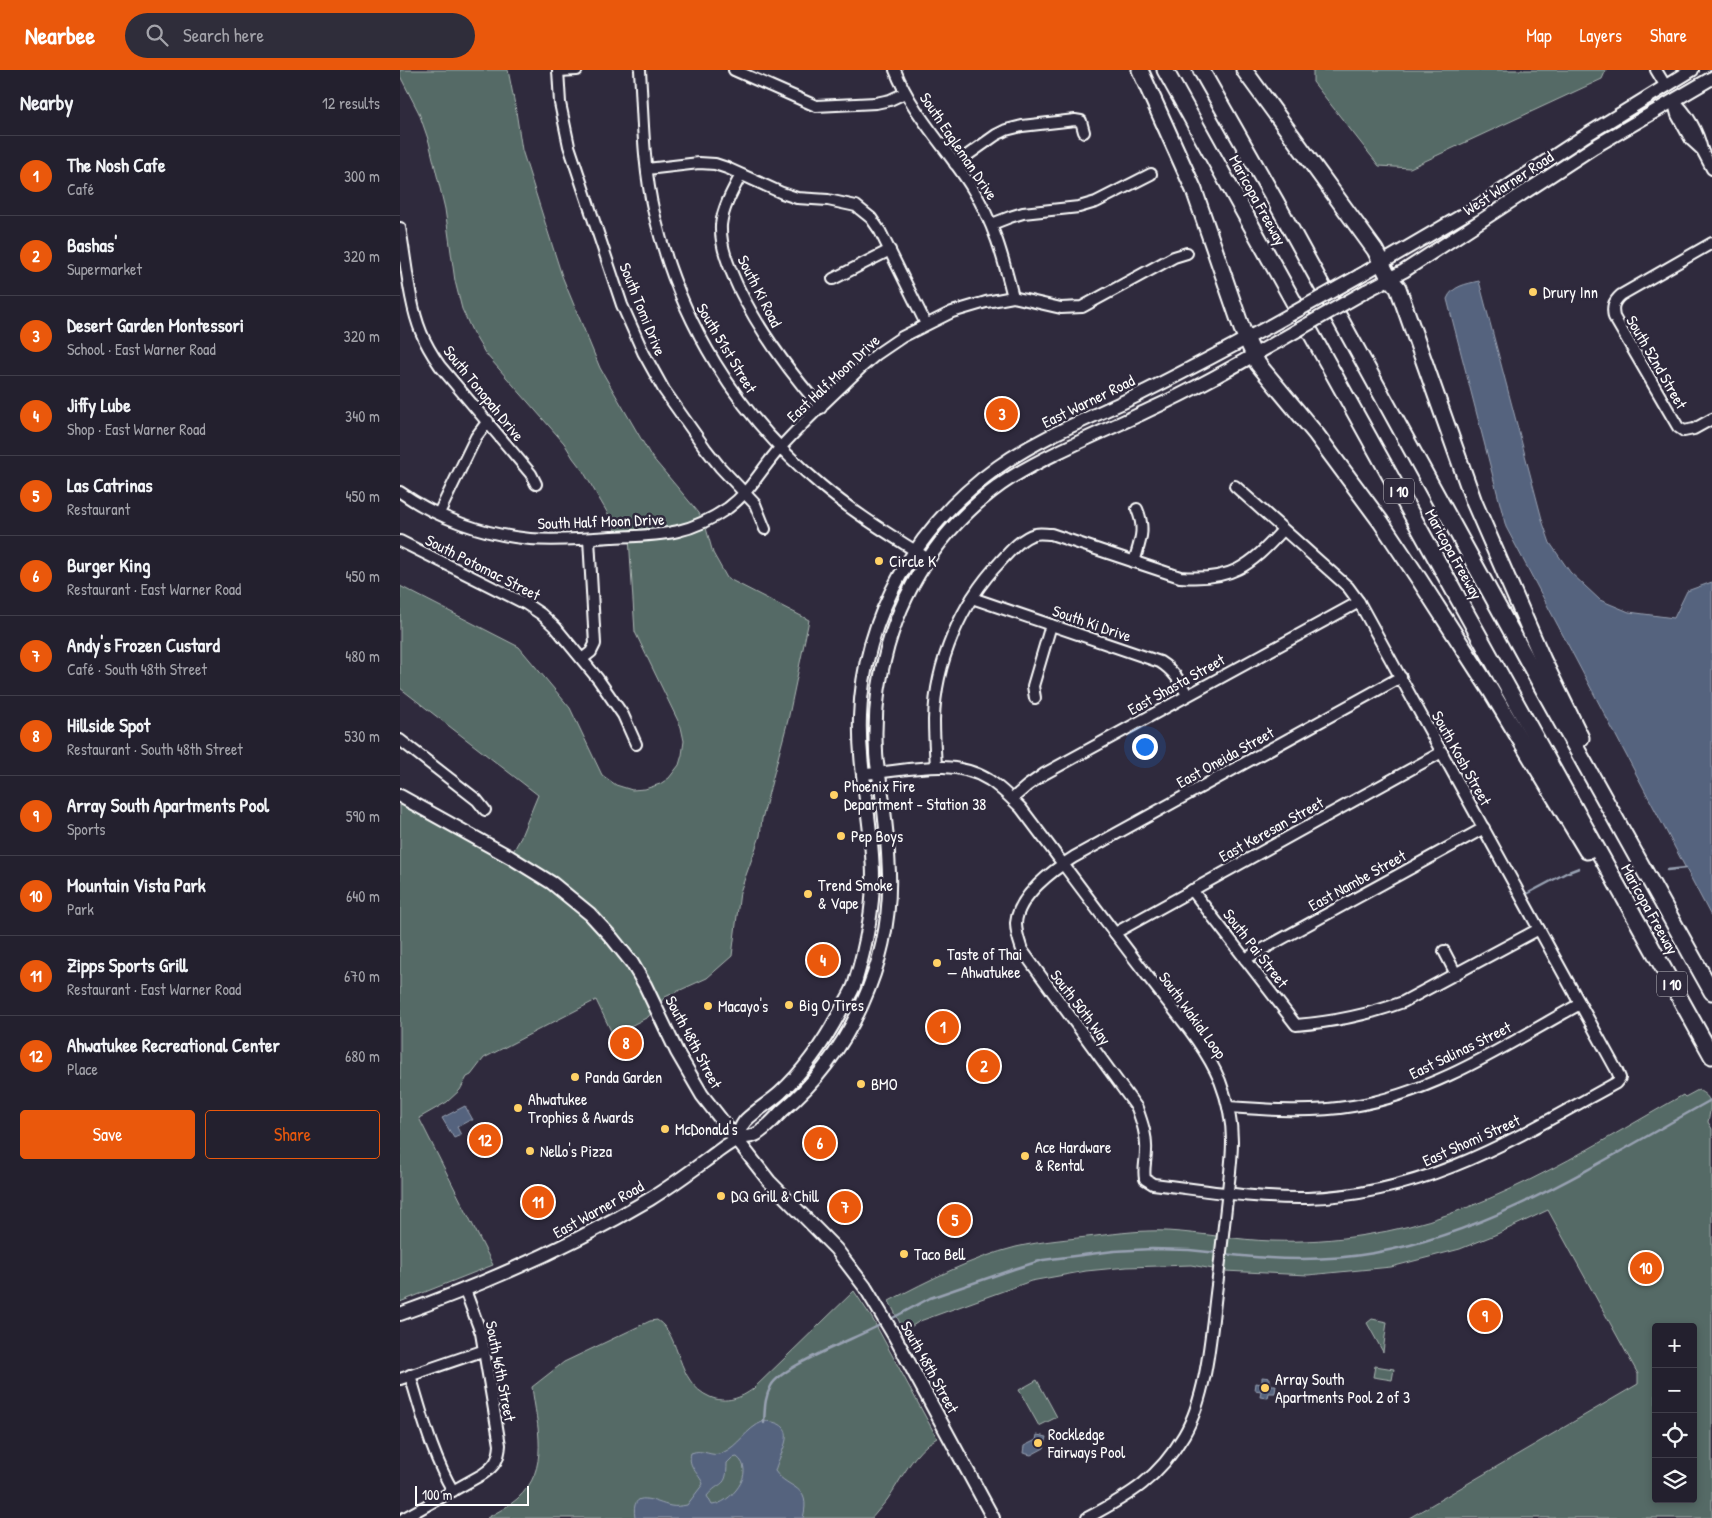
<!DOCTYPE html>
<meta charset="utf-8">
<style>
body{margin:0;font-family:"Patrick Hand",sans-serif;background:#2f2d3a;color:#f1f3f6}
.controls{position:absolute;right:15px;bottom:15px;display:grid;overflow:hidden;border-radius:5px;box-shadow:0 2px 8px #0003}
.controls button{width:45px;height:45px;display:grid;place-items:center;padding:0;border:0;border-bottom:1px solid #403e4a;background:#23202e;color:#f1f3f6;font:25px sans-serif}
.scale{position:absolute;left:15px;bottom:12px;width:114px;box-sizing:border-box;padding-left:5px;border:2px solid #fff;border-top:0;font-size:14px;line-height:18px;white-space:nowrap;color:#fff;-webkit-text-stroke:4px #2f2a3d;paint-order:stroke}
.you{position:absolute;left:744px;top:676px;width:18px;height:18px;margin:-12px;border:4px solid #fff;border-radius:50%;background:#1a73e8;box-shadow:0 0 0 8px #1a73e833}
.badge{display:grid;place-items:center;width:32px;height:32px;border-radius:50%;background:#ea580c;color:#fff;font-size:16px;font-weight:700}
.pin{position:absolute;translate:-50% -50%;border:2px solid #fff;box-shadow:0 1px 5px #0006}
.list{margin:0;padding:0;list-style:none}
h2{display:flex;justify-content:space-between;align-items:center;height:65px;margin:0;padding:0 20px;font-size:21px}
h2 small{font-size:16px;font-weight:400;color:#a3a3aa}
.list li{display:grid;grid-template-columns:32px 1fr auto;gap:15px;align-items:center;box-sizing:border-box;height:80px;padding:0 20px;border-top:1px solid #403e4a}
.list b{display:block;font-size:19px;white-space:nowrap}
.list p{margin:0;font-size:16px;white-space:nowrap;color:#a3a3aa}
.list em{font-size:16px;font-style:normal;color:#a3a3aa}
.actions{display:flex;gap:10px;padding:15px 20px}
.actions a{flex:1;padding:11px 0;border:1px solid #ea580c;border-radius:5px;text-align:center;font-size:18px;color:#ea580c}
.actions .main{background:#ea580c;color:#fff}
.icon{flex:none;width:28px;height:28px;fill:none;stroke:currentColor;stroke-width:2;stroke-linecap:round;stroke-linejoin:round}
.map{position:relative;flex:none;width:1312px;height:1448px;overflow:hidden}
header{display:flex;align-items:center;gap:30px;box-sizing:border-box;height:70px;padding:0 25px;background:#ea580c;color:#fff}
header strong{font-size:24px}
nav{display:flex;gap:28px;margin-inline-start:auto;font-size:18px}
.search{width:350px;height:45px;background:#2f2d3a;display:flex;align-items:center;gap:12px;box-sizing:border-box;padding:0 18px;border-radius:28px;color:#a3a3aa;font-size:19px}
main{display:flex}
aside{flex:1;background:#23202e}
.map>svg:first-child{display:block}
</style>
<header>
<strong>Nearbee</strong>
<div class="search"><svg class="icon" aria-label="search" viewBox="0 0 24 24"><circle cx="10" cy="10" r="6"/><path d="M15 15l6 6"/></svg>Search here</div>
<nav><a>Map</a><a>Layers</a><a>Share</a></nav>
</header>
<main>
<aside>
<h2>Nearby<small>12 results</small></h2>
<ul class="list">
<li><span class="badge">1</span><div><b>The Nosh Cafe</b><p>Café</p></div><em>300 m</em></li>
<li><span class="badge">2</span><div><b>Bashas'</b><p>Supermarket</p></div><em>320 m</em></li>
<li><span class="badge">3</span><div><b>Desert Garden Montessori</b><p>School · East Warner Road</p></div><em>320 m</em></li>
<li><span class="badge">4</span><div><b>Jiffy Lube</b><p>Shop · East Warner Road</p></div><em>340 m</em></li>
<li><span class="badge">5</span><div><b>Las Catrinas</b><p>Restaurant</p></div><em>450 m</em></li>
<li><span class="badge">6</span><div><b>Burger King</b><p>Restaurant · East Warner Road</p></div><em>450 m</em></li>
<li><span class="badge">7</span><div><b>Andy's Frozen Custard</b><p>Café · South 48th Street</p></div><em>480 m</em></li>
<li><span class="badge">8</span><div><b>Hillside Spot</b><p>Restaurant · South 48th Street</p></div><em>530 m</em></li>
<li><span class="badge">9</span><div><b>Array South Apartments Pool</b><p>Sports</p></div><em>590 m</em></li>
<li><span class="badge">10</span><div><b>Mountain Vista Park</b><p>Park</p></div><em>640 m</em></li>
<li><span class="badge">11</span><div><b>Zipps Sports Grill</b><p>Restaurant · East Warner Road</p></div><em>670 m</em></li>
<li><span class="badge">12</span><div><b>Ahwatukee Recreational Center</b><p>Place</p></div><em>680 m</em></li>
</ul>
<div class="actions"><a class="main">Save</a><a>Share</a></div>
</aside>
<div class="map">
<svg width="1312" height="1448" viewBox="0 0 1312 1448">
<rect width="100%" height="100%" fill="#2f2a3d"/>
<filter id="ink" filterUnits="userSpaceOnUse"><feTurbulence type="fractalNoise" baseFrequency=".02" numOctaves="2"/><feDisplacementMap in="SourceGraphic" scale="10" xChannelSelector="R" yChannelSelector="G"/><feConvolveMatrix kernelMatrix="1 2 1 2 8 2 1 2 1" color-interpolation-filters="sRGB"/></filter>
<g filter="url(#ink)">
<!-- green -->
<g fill="#556b66" stroke="#aab5b2" fill-rule="evenodd">
<polygon points="0,0 108,0 115,35 122,80 162,206 200,298 251,386 299,443 306,458 313,483 327,508 409,550 388,650 362,749 360,766 340,822 332,886 307,908 265,927 248,947 213,965 196,930 84,988 71,1005 67,1007 60,1020 47,1032 19,1048 93,1195 0,1232 0,726 110,787 119,771 138,725 0,618 0,516 119,577 170,638 202,705 216,715 232,720 245,719 260,714 269,708 279,695 282,685 284,671 281,657 235,562 229,467 217,467 214,454 183,401 173,388 164,373 85,283 73,263 62,239 55,211 45,139 29,72 19,43 0,6"/>
<polygon points="913,0 1206,0 1202,9 1010,98 979,96 913,12"/>
<path d="M1298 1020C1312 1027 1312 1034 1308 1052L1312 1059V1448H1009L1238 1314V1304L1148 1140 1097 1164 1060 1179 991 1197 908 1205 824 1201 791 1195 727 1197 686 1201 631 1211 520 1251 504 1261 489 1231C529 1210 572 1188 616 1177 642 1171 670 1169 696 1166 719 1163 743 1160 767 1161 802 1163 837 1170 872 1171 903 1172 934 1170 965 1165 1081 1148 1182 1082 1283 1025L1285 1027ZM1256 1257H1293V1429H1256Z"/>
<path d="M454 1221 472 1248 537 1368C513 1381 502 1409 487 1430 482 1436 477 1442 472 1448H87C97 1442 108 1437 117 1429 151 1399 137 1356 132 1317L164 1292 250 1251 257 1250C282 1266 275 1312 310 1327 326 1334 341 1328 353 1319Z"/>
<polygon points="972,1249 987,1252 983,1282 967,1253"/>
<polygon points="975,1296 994,1299 992,1310 973,1307"/>
<polygon points="637,1310 657,1347 639,1356 619,1320"/>
</g>
<!-- water -->
<g fill="#54637e" stroke="#98a1b2" fill-rule="evenodd">
<path d="M1079 211 1143 453 1150 473 1170 502 1200 530 1229 542 1274 548 1287 521 1312 512V848L1106 457 1047 229C1052 216 1066 214 1079 211Z"/>
<polygon points="65,1036 73,1050 70,1050 57,1057 61,1065 54,1068 42,1048"/>
<polygon points="862,1307 870,1308 870,1315 876,1315 875,1323 869,1323 868,1328 860,1327 861,1321 855,1320 856,1313 862,1314"/>
<path d="M364 1351C403 1353 380 1381 375 1401 388 1420 412 1414 403 1448H235C230 1416 255 1433 271 1436 276 1437 281 1436 287 1435L303 1414C299 1403 287 1397 291 1383 303 1378 312 1388 322 1383 339 1376 345 1359 364 1351ZM337 1387C357 1402 330 1434 312 1435L307 1426C320 1410 327 1419 327 1393L332 1388Z"/>
<polygon points="637,1365 647,1367 644,1378 631,1385 623,1383 624,1376 636,1370"/>
</g>
<g fill="none" stroke-linecap="round" stroke-linejoin="round">
<!-- stream -->
<g stroke="#98a1b2" stroke-width="2.5">
<polyline points="1267,800 1286,798"/>
<polyline points="1123,826 1166,803 1179,798"/>
<path d="M823 1184C874 1190 924 1192 974 1183 1097 1161 1204 1089 1311 1030"/>
<polyline points="489,1250 530,1228 614,1199 643,1190 714,1181 752,1179 789,1180 818,1183"/>
<path d="M364 1353C365 1340 364 1329 371 1316 381 1296 459 1267 482 1254"/>
</g>
<defs>
<g id="minor">
<polyline points="158,0 160,33 169,76 222,235 243,282 264,320 305,378 320,397 355,434 365,459"/>
<path d="M240 0C243 48 243 96 254 143 279 250 337 346 422 416 454 443 492 466 528 489"/>
<polyline points="334,0 416,36 476,33 490,30 505,23"/>
<path d="M495 0C512 44 547 78 572 118 594 153 603 187 613 227"/>
<polyline points="1256,0 1265,15"/>
<polyline points="158,1 177,0"/>
<polyline points="1273,30 1277,45 1291,70 1302,80 1312,99"/>
<path d="M1273 30C1288 43 1298 62 1302 80"/>
<polyline points="555,94 596,65 606,60 622,56 675,50 681,51 684,62"/>
<polyline points="247,99 299,93 315,94 327,98 382,123 397,128 428,130 456,136 471,148 480,161 526,254"/>
<path d="M341 105C333 120 323 137 321 155 320 177 329 197 338 217 360 262 388 300 421 338"/>
<polyline points="592,154 610,147 623,143 679,137 696,132 751,104"/>
<path d="M0 158C6 190 9 233 21 262 26 275 33 286 40 296L131 404 136 414"/>
<path d="M1312 173 1221 225C1213 232 1212 237 1214 247L1278 357 1284 361 1294 359 1312 349"/>
<polyline points="433,209 490,180"/>
<path d="M835 416 948 517 959 532 1217 1001 1220 1008 1216 1013C1116 1068 1025 1125 907 1128 855 1129 804 1120 753 1114L745 1109C743 1099 746 1091 746 1081 747 1066 742 1052 737 1038L622 880C619 871 616 863 616 853 618 826 653 800 674 787L1001 607"/>
<path d="M0 422C37 448 85 465 130 469 158 471 185 469 213 467 260 465 287 466 328 438 350 422 362 398 380 378 406 349 435 323 463 296L477 284 502 267 552 242 586 232 613 227 661 238 682 237 774 187 787 183"/>
<polyline points="39,443 76,367 88,351"/>
<polyline points="0,471 126,534 141,544 156,558 198,609 223,645 236,674"/>
<path d="M734 492C740 471 746 460 737 439"/>
<path d="M572 528 760 592C774 601 780 611 787 625"/>
<polyline points="182,589 191,582 195,574 189,469"/>
<polyline points="635,628 633,616 651,555"/>
<polyline points="0,670 77,730 85,740"/>
<path d="M536 696C535 681 534 666 534 650 535 593 561 533 600 492 609 482 622 467 635 464 640 463 646 464 651 464L780 507C832 511 849 497 883 460"/>
<path d="M463 704C504 702 551 686 589 710 601 718 611 728 621 738 664 795 706 852 749 908 773 940 804 973 820 1011 827 1029 832 1051 832 1071 832 1091 829 1110 827 1129 824 1155 821 1182 818 1208 811 1257 809 1322 784 1365 758 1409 730 1425 687 1448"/>
<polyline points="612,729 627,716 644,704 959,532"/>
<path d="M792 820 896 955C933 952 968 945 1003 932L1139 859"/>
<polyline points="715,863 1042,682"/>
<polyline points="1044,881 1056,904"/>
<polyline points="845,889 1084,758"/>
<path d="M828 1037C870 1040 911 1043 953 1036 1035 1023 1109 973 1180 934"/>
<path d="M10 1305C22 1344 32 1386 53 1421"/>
<polyline points="0,1309 85,1280"/>
<path d="M4 1448 83 1404C95 1396 99 1389 100 1375L81 1263 65 1220"/>
</g>
<g id="major">
<polyline points="959,206 1077,137 1183,67 1292,0"/>
<polyline points="966,221 1004,201 1194,77 1312,8"/>
<polyline points="0,726 110,787 152,813 190,844 212,868 232,893 245,915 277,982 302,1025 369,1111 436,1179 465,1217 495,1267 593,1448"/>
<path d="M336 1069C339 1063 341 1055 346 1050 356 1040 369 1033 380 1023 405 1000 424 972 440 942 445 932 452 923 455 913 465 879 473 844 473 808 473 754 458 701 460 647 463 546 517 455 598 397 640 367 690 348 736 326 781 304 825 280 870 256"/>
<path d="M0 1244C87 1213 171 1176 250 1129 273 1115 294 1099 316 1083 324 1077 331 1071 341 1068 345 1067 350 1067 355 1065 365 1060 374 1049 382 1041 450 984 492 892 489 803 488 775 485 745 481 717 479 705 476 693 476 681 472 611 492 539 533 482 553 454 582 426 612 407 655 381 703 362 749 340 793 320 835 296 877 272"/>
</g>
<g id="highway">
<polyline points="740,0 794,120 842,259 858,294 916,364 981,452 1019,509 1091,621 1187,781"/>
<polyline points="765,0 1312,986"/>
<polyline points="801,0 876,132 1131,597 1312,922"/>
<polyline points="844,0 975,180 989,208 998,218 1074,432 1143,590 1181,668"/>
</g>
</defs>
<!-- minor casing -->
<use href="#minor" stroke="#fff" stroke-width="14"/>
<!-- major casing -->
<use href="#major" stroke="#fff" stroke-width="16"/>
<!-- highway casing -->
<use href="#highway" stroke="#fff" stroke-width="19"/>
<!-- minor -->
<use href="#minor" stroke="#2f2a3d" stroke-width="10"/>
<!-- major -->
<use href="#major" stroke="#2f2a3d" stroke-width="12"/>
<!-- highway -->
<use href="#highway" stroke="#2f2a3d" stroke-width="15"/>
<defs>
<g id="major-bridge">
<polyline points="870,256 959,206"/>
<polyline points="877,272 966,221"/>
</g>
</defs>
<!-- major-bridge casing -->
<use href="#major-bridge" stroke="#fff" stroke-width="16" stroke-linecap="butt"/>
<!-- major-bridge -->
<use href="#major-bridge" stroke="#2f2a3d" stroke-width="12"/>
</g>
</g>
<!-- markers -->
<g fill="#ffd166" stroke="#2f2a3d" stroke-width="2">
<circle cx="1133" cy="222" r="5"/>
<circle cx="479" cy="491" r="5"/>
<circle cx="434" cy="725" r="5"/>
<circle cx="441" cy="766" r="5"/>
<circle cx="408" cy="824" r="5"/>
<circle cx="537" cy="893" r="5"/>
<circle cx="389" cy="935" r="5"/>
<circle cx="308" cy="936" r="5"/>
<circle cx="175" cy="1007" r="5"/>
<circle cx="461" cy="1014" r="5"/>
<circle cx="118" cy="1038" r="5"/>
<circle cx="265" cy="1059" r="5"/>
<circle cx="130" cy="1081" r="5"/>
<circle cx="625" cy="1086" r="5"/>
<circle cx="321" cy="1126" r="5"/>
<circle cx="504" cy="1184" r="5"/>
<circle cx="865" cy="1318" r="5"/>
<circle cx="638" cy="1373" r="5"/>
</g>
<g text-anchor="middle" dominant-baseline="central" stroke-width="5" stroke-linejoin="round" paint-order="stroke">
<!-- shield labels -->
<g fill="#2f2a3d" stroke="#c1bfc5" stroke-width="1">
<rect x="984" y="408.5" width="30" height="25" rx="4"/>
<rect x="1257" y="901.5" width="30" height="25" rx="4"/>
</g>
<g font-size="15" font-weight="bold" fill="#fff">
<text x="999" y="421">I 10</text>
<text x="1272" y="914">I 10</text>
</g>
<!-- street labels -->
<g font-size="16" fill="#fff" stroke="#2f2a3d">
<text transform="translate(559 76) rotate(56)">South Eagleman Drive</text>
<text transform="translate(1108 113) rotate(-33)">West Warner Road</text>
<text transform="translate(858 130) rotate(61)">Maricopa Freeway</text>
<text transform="translate(360 221) rotate(63)">South Ki Road</text>
<text transform="translate(243 239) rotate(68)">South Tomi Drive</text>
<text transform="translate(327 278) rotate(59)">South 51st Street</text>
<text transform="translate(1257 292) rotate(60)">South 52nd Street</text>
<text transform="translate(433 308) rotate(-43)">East Half Moon Drive</text>
<text transform="translate(84 323) rotate(51)">South Tonopah Drive</text>
<text transform="translate(688 331) rotate(-26)">East Warner Road</text>
<text transform="translate(201 451) rotate(-2)">South Half Moon Drive</text>
<text transform="translate(1054 484) rotate(61)">Maricopa Freeway</text>
<text transform="translate(83 497) rotate(27)">South Potomac Street</text>
<text transform="translate(692 553) rotate(19)">South Ki Drive</text>
<text transform="translate(776 614) rotate(-29)">East Shasta Street</text>
<text transform="translate(825 687) rotate(-29)">East Oneida Street</text>
<text transform="translate(1062 688) rotate(61)">South Kosh Street</text>
<text transform="translate(871 759) rotate(-29)">East Keresan Street</text>
<text transform="translate(957 810) rotate(-29)">East Nambe Street</text>
<text transform="translate(1250 839) rotate(61)">Maricopa Freeway</text>
<text transform="translate(856 878) rotate(52)">South Pai Street</text>
<text transform="translate(681 937) rotate(53)">South 50th Way</text>
<text transform="translate(793 945) rotate(54)">South Wakial Loop</text>
<text transform="translate(294 972) rotate(62)">South 48th Street</text>
<text transform="translate(1060 980) rotate(-26)">East Salinas Street</text>
<text transform="translate(1071 1070) rotate(-24)">East Shomi Street</text>
<text transform="translate(198 1139) rotate(-29)">East Warner Road</text>
<text transform="translate(530 1297) rotate(61)">South 48th Street</text>
<text transform="translate(101 1301) rotate(79)">South 46th Street</text>
</g>
<!-- poi labels -->
<g font-size="16" fill="#fff" stroke="#2f2a3d" text-anchor="start">
<text x="1143" y="222">Drury Inn</text>
<text x="489" y="491">Circle K</text>
<text x="444" y="716">Phoenix Fire<tspan x="444" dy="18">Department - Station 38</tspan></text>
<text x="451" y="766">Pep Boys</text>
<text x="418" y="815">Trend Smoke<tspan x="418" dy="18">&amp; Vape</tspan></text>
<text x="547" y="884">Taste of Thai<tspan x="547" dy="18">— Ahwatukee</tspan></text>
<text x="399" y="935">Big O Tires</text>
<text x="318" y="936">Macayo's</text>
<text x="185" y="1007">Panda Garden</text>
<text x="471" y="1014">BMO</text>
<text x="128" y="1029">Ahwatukee<tspan x="128" dy="18">Trophies &amp; Awards</tspan></text>
<text x="275" y="1059">McDonald's</text>
<text x="635" y="1077">Ace Hardware<tspan x="635" dy="18">&amp; Rental</tspan></text>
<text x="140" y="1081">Nello's Pizza</text>
<text x="331" y="1126">DQ Grill &amp; Chill</text>
<text x="514" y="1184">Taco Bell</text>
<text x="875" y="1309">Array South<tspan x="875" dy="18">Apartments Pool 2 of 3</tspan></text>
<text x="648" y="1364">Rockledge<tspan x="648" dy="18">Fairways Pool</tspan></text>
</g>
</g>
</svg>
<div class="controls">
<button>+</button>
<button>−</button>
<button><svg class="icon" aria-label="locate" viewBox="0 0 24 24"><circle cx="12" cy="12" r="6"/><path d="M12 2v4M12 18v4M2 12h4M18 12h4"/></svg></button>
<button><svg class="icon" aria-label="layers" viewBox="0 0 24 24"><path d="M12 4l9 5-9 5-9-5zM3 14l9 5 9-5"/></svg></button>
</div>
<div class="scale">100 m</div>
<div class="you"></div>
<div class="pin badge" style="left:543px;top:957px">1</div>
<div class="pin badge" style="left:584px;top:996px">2</div>
<div class="pin badge" style="left:602px;top:344px">3</div>
<div class="pin badge" style="left:423px;top:890px">4</div>
<div class="pin badge" style="left:555px;top:1150px">5</div>
<div class="pin badge" style="left:420px;top:1073px">6</div>
<div class="pin badge" style="left:445px;top:1137px">7</div>
<div class="pin badge" style="left:226px;top:973px">8</div>
<div class="pin badge" style="left:1085px;top:1246px">9</div>
<div class="pin badge" style="left:1246px;top:1198px">10</div>
<div class="pin badge" style="left:138px;top:1132px">11</div>
<div class="pin badge" style="left:85px;top:1070px">12</div>
</div>
</main>
